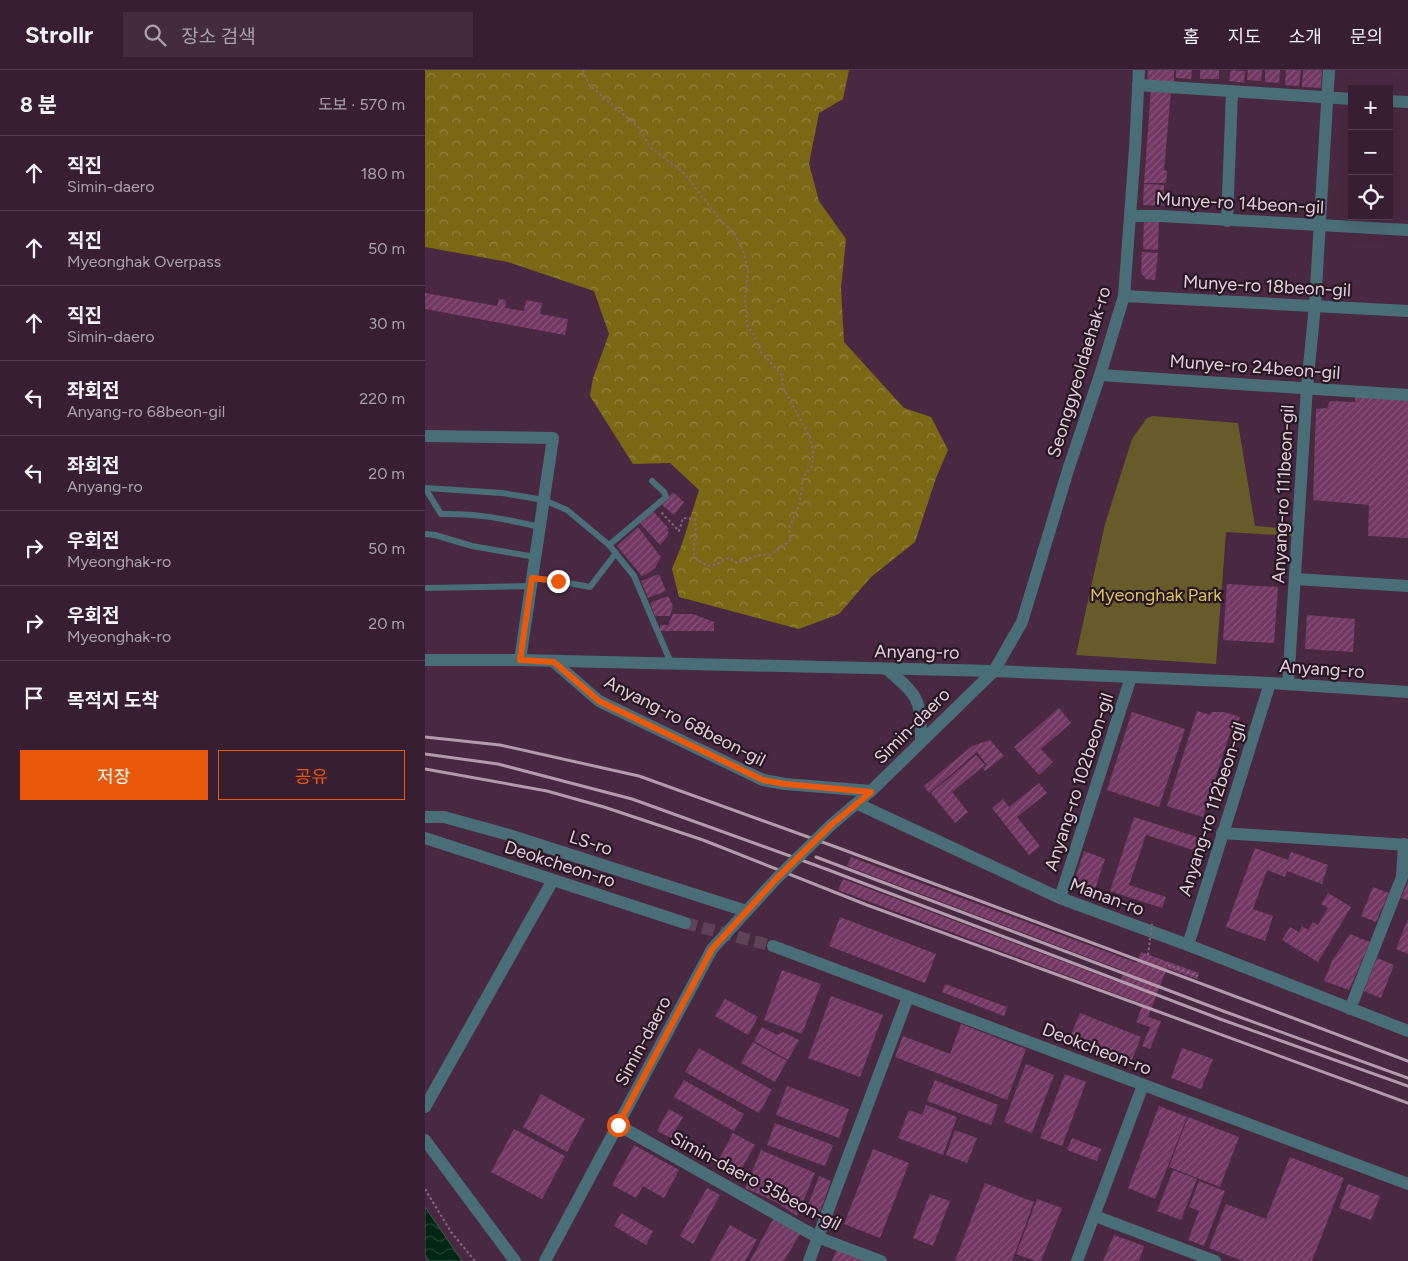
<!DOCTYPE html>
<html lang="ko">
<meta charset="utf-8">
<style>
body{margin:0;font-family:Figtree,"Noto Sans KR",sans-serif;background:#422c3d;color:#f1f3f6}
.controls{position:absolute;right:15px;top:15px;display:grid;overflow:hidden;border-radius:0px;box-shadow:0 5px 20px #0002}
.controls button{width:45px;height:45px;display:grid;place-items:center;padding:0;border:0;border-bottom:1px solid #513d4d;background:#371f31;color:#f1f3f6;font:25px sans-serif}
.stop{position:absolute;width:15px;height:15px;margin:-11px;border:4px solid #ea580c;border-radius:50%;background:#fff}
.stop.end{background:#ea580c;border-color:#fff;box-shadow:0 1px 5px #0008}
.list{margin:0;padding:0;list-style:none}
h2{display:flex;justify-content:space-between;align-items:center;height:65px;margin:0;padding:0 20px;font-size:21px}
h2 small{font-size:16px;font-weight:400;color:#aaa2ab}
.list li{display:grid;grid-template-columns:32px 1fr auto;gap:15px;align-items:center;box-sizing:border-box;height:75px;padding:0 20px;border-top:1px solid #513d4d}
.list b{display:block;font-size:19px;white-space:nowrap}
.list p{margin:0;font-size:16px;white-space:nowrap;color:#aaa2ab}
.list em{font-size:16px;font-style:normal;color:#aaa2ab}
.actions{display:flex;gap:10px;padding:15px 20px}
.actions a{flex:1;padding:11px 0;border:1px solid #ea580c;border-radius:0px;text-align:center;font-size:18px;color:#ea580c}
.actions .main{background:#ea580c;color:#fff}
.icon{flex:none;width:28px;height:28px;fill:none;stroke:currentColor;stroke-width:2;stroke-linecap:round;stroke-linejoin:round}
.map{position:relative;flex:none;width:983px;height:1191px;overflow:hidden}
header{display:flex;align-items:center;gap:30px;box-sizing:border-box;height:70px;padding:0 25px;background:#371f31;border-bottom:1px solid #513d4d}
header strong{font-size:24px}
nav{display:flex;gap:28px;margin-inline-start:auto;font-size:18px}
.search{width:350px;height:45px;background:#422c3d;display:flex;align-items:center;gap:12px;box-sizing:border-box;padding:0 18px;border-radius:0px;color:#aaa2ab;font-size:19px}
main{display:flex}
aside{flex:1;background:#371f31}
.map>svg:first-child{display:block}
</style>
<header>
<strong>Strollr</strong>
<div class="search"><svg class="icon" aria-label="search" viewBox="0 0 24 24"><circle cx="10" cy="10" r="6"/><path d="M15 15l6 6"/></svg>장소 검색</div>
<nav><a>홈</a><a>지도</a><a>소개</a><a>문의</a></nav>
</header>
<main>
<aside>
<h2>8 분<small>도보 · 570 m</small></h2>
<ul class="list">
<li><svg class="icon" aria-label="ahead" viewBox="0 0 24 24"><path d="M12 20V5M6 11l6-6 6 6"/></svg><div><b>직진</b><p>Simin-daero</p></div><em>180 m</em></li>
<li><svg class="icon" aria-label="ahead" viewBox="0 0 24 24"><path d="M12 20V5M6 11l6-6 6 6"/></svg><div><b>직진</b><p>Myeonghak Overpass</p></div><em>50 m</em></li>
<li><svg class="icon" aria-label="ahead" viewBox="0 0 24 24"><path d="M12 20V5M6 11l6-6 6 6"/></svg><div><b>직진</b><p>Simin-daero</p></div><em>30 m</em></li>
<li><svg class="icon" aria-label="left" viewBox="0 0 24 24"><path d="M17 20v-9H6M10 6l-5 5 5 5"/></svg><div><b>좌회전</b><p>Anyang-ro 68beon-gil</p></div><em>220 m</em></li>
<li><svg class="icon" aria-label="left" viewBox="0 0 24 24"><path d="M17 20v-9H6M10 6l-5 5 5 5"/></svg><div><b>좌회전</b><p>Anyang-ro</p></div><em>20 m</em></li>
<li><svg class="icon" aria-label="right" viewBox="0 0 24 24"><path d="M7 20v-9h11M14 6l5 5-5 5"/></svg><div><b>우회전</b><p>Myeonghak-ro</p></div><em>50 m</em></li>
<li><svg class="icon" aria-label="right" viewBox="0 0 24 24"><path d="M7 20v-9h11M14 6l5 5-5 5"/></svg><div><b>우회전</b><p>Myeonghak-ro</p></div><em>20 m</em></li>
<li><svg class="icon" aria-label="arrive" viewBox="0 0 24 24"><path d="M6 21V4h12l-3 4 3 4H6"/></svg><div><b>목적지 도착</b></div></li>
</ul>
<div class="actions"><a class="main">저장</a><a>공유</a></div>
</aside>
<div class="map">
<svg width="983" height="1191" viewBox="0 0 983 1191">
<defs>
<pattern id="forest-crowns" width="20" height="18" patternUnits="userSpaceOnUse" patternTransform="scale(1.25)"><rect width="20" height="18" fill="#796914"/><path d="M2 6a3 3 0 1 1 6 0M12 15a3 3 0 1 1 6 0" fill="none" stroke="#928441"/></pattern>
<pattern id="water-waves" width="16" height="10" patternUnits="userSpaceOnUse" patternTransform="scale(1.25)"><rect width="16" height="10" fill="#002713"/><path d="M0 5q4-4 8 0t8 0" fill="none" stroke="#254535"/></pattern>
<pattern id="building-hatch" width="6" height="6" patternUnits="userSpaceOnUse" patternTransform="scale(1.25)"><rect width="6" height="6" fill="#723863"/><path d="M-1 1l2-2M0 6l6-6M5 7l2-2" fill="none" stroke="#865479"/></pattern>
</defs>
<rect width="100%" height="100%" fill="#492941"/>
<!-- forest -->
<polygon fill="url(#forest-crowns)" points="0,0 424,0 418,29 394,43 384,94 394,131 421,169 416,218 419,272 479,338 506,347 523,380 511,408 490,472 446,507 414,544 374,559 254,527 247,499 257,474 274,420 245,393 208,394 165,326 168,308 184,264 169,221 83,192 0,177"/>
<!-- park -->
<polygon fill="#675c29" points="728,346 813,353 830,456 870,459 870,466 801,462 791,594 651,585 680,454 707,369 722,348"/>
<!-- water -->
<polygon fill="url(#water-waves)" stroke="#44594f" points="0,1137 37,1191 4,1191 0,1185"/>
<!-- building -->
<g fill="url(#building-hatch)">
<polygon points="723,0 749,0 749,12 722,11"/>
<polygon points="751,0 767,0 766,9 751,8"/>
<rect x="775" y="0" width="19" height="9"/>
<polygon points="806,0 820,1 819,13 804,11"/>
<polygon points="823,0 837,0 836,11 822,10"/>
<polygon points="840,0 855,0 854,13 840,12"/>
<polygon points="861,0 876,0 874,16 860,15"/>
<polygon points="878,0 897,0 896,18 877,17"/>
<polygon points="726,19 746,21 739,100 742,101 741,113 719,113"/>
<polygon points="719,114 739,115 739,136 718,135"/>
<polygon points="719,147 734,148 733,180 718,179"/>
<polygon points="717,182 733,183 730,210 721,209 716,203"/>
<polygon points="0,223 72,236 74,229 81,230 80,238 99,241 101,230 117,233 115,244 143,249 140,265 0,239"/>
<polygon points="931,321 983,328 983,468 943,466 944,435 888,430 891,339 902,338 905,331 930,332"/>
<polygon points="248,422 259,432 249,445 237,435"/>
<polygon points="228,441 244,459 242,460 244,463 242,465 243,466 235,475 215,453"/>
<polygon points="213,457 236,487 230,498 222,504 217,506 192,476"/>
<polygon points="234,504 241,521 223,528 216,511"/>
<polygon points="802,514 853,517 849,573 798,570"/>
<polygon points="243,526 248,536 245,546 230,546 225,533"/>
<polygon points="248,544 268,544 289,552 289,561 235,561 235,555 243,555"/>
<polygon points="882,545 930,549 928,582 880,579"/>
<polygon points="634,638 646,653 616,679 628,692 614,705 589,677"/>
<polygon points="772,641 785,645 786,642 799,642 815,647 810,661 806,660 778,747 742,736"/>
<polygon points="707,642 760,659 734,737 682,720"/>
<polygon points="565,670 579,686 560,701 558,698 562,695 552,682 504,723 499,716 547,676"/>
<polygon points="551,685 560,695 527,722 543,742 530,753 506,723"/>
<polygon points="614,713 622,723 592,747 615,776 604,785 567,738 578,729 584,737"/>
<polygon points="709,747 775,768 771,781 721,765 704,815 741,827 737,838 685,821"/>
<polygon points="830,778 863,790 866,782 903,795 897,814 862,801 860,807 842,800 828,839 848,846 840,871 801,857"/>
<polygon points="659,781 680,789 670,819 649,812"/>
<polygon points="426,787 712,893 716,882 774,903 772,909 742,898 723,947 736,951 725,979 717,976 725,957 711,952 718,934 413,820 418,809 695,913 699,901 422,796"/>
<polygon points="983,812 983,830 976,828"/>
<polygon points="948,817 964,823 951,852 936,846"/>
<polygon points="903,823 926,837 893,892 857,870 865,857 874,862 877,856 883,860 888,852 893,855 903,838 896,834"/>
<polygon points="415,847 511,884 500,913 404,876"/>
<polygon points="983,849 983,884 971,879"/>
<polygon points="925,864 945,872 924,920 899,911 907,891"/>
<polygon points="952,888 969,895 956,928 939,921"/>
<polygon points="357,900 396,914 377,964 339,950"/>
<polygon points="520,914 582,937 579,946 517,922"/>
<polygon points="406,926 458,945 435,1007 383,988"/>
<polygon points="300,929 333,947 323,965 290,946"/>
<polygon points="655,943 716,967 705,995 643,972"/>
<polygon points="536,954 601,979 582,1030 470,987 478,966 525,984"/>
<polygon points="337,957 352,965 358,962 374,970 363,990 329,971"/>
<polygon points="328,972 362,991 350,1012 316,993"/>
<polygon points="274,978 347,1020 334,1043 260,1002"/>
<polygon points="757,978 788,989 776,1019 746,1008"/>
<polygon points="601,994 629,1005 607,1063 579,1052"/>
<polygon points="640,1004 661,1012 637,1076 615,1068"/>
<polygon points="259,1010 319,1044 309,1061 249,1027"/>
<polygon points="510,1010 573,1035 566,1055 502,1031"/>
<polygon points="362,1016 424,1039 414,1068 351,1045"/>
<polygon points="116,1024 160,1049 142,1082 98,1057"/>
<polygon points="501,1035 532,1047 518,1085 473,1068 484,1040 497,1045"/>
<polygon points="734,1036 762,1047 730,1129 703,1118"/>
<polygon points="244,1039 258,1047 246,1068 232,1061"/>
<polygon points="763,1047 814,1067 795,1117 744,1097"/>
<polygon points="350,1053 408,1075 400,1096 342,1075"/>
<polygon points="89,1059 140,1086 117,1129 66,1102"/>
<polygon points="530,1060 552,1068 542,1093 521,1085"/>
<polygon points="308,1063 330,1075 314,1103 293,1091"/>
<polygon points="647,1068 676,1079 672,1091 642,1080"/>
<polygon points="256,1069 262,1073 258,1079 252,1076"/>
<polygon points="209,1075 254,1100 239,1128 218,1116 211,1128 187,1115"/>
<polygon points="448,1079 484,1093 455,1168 419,1154"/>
<polygon points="336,1080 390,1103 372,1146 351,1132 320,1118"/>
<polygon points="865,1087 919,1108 887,1191 818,1191 784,1178 801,1134 841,1149"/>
<polygon points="748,1100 772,1109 756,1150 732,1141"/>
<polygon points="394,1106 406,1111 395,1142 382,1138"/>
<polygon points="774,1111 800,1121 779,1176 763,1170 774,1141 764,1137"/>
<polygon points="560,1113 609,1132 587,1191 530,1191"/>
<polygon points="923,1114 955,1126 946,1150 914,1138"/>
<polygon points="282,1118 295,1125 268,1174 255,1166"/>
<polygon points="505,1124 525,1131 508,1176 488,1168"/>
<polygon points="612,1129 637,1138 616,1191 611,1191 591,1184"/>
<polygon points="196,1143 228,1161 221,1175 189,1156"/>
<polygon points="348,1149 375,1164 359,1191 325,1191"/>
<polygon points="305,1155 332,1170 320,1191 285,1191"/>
<polygon points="689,1165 719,1176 714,1191 678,1191"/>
<polygon points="412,1179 443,1191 407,1191"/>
</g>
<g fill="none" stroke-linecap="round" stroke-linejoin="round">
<!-- tertiary-tunnel -->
<polyline stroke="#604258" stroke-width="12" stroke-dasharray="12 6" stroke-linecap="butt" points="260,853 348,876"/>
<!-- path -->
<g stroke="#84697d" stroke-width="2" stroke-dasharray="2.5 2.5" stroke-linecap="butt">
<path d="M158 0 164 15 213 57 226 78 259 103 293 147 309 163 319 183 323 201 320 227 322 256 329 265 335 281 357 305 358 317 385 367 388 382 387 396 378 407 375 433 364 458 366 470 345 485C329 484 326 490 312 493L304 488C286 496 285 501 269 486 268 473 272 462 270 449L258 448 254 461 236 442"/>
<polyline points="743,895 773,906"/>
<polyline points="0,1119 26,1162 50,1191"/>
</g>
<!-- service -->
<g stroke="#496e78" stroke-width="6">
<polyline points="0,418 77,423 119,430 142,440 184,475 209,506 246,593"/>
<path d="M0 418 16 444C51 443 81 449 115 457"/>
<polyline points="0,464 10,465 47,476 110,487"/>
<polyline points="184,475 241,427 239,422 227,411"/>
<polyline points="107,508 133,511 165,517 191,483"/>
<polyline points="0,518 106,516"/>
</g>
<!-- minor -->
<g stroke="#496e78" stroke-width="12">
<polyline points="713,15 927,29"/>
<polyline points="964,31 983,32"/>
<polyline points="705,146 736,146 983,160"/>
<polyline points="802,151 807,22"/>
<polyline points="699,226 983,241"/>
<polyline points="675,305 983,325"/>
<polyline points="0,366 128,368 95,590"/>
<polyline points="870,509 983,516"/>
<polyline points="129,592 174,631 338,710 360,714 446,721"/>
<polyline points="863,614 882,317 890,235 904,0"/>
<polyline points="797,763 983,775"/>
<polyline points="635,828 706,607"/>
<polyline points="763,875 845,613"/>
<polyline points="925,939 977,807 979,774"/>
<polyline points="0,1037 128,810"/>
<polyline points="193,1055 392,1167 456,1191"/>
<polyline points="670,1146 790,1191"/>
<polyline points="384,1191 483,927"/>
<polyline points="652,1191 718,1015"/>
</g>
<!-- tertiary -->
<g stroke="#496e78" stroke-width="12">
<polyline points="0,590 95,590 569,601 845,613 983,622"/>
<path d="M462 599C494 627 496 628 496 672"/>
<polyline points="433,734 635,828 763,875 983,961"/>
<polyline points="0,747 19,747 84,765 321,841"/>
<polyline points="406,755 446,721 569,601 597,552 644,397 675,305 699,226 710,79 714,0"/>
<polyline points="0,768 260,853"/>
<polyline points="348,876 983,1114"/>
<polyline points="0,1070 90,1191"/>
<polyline points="120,1191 287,879 352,808"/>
</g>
<!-- rail -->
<g stroke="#b39bac" stroke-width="3">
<polyline points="0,667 75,675 214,706 411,777 983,991"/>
<polyline points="0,684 73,694 207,729 401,799 795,949 983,1016"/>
<polyline points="0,699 122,721 179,737 278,770 442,835 983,1033"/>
<polyline points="391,787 798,941 983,1008"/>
</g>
<!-- path-bridge -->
<polyline stroke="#84697d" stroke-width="2" stroke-dasharray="2.5 2.5" stroke-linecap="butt" points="723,885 727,854"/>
<!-- tertiary-bridge -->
<polyline stroke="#496e78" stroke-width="12" points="352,808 406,755"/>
</g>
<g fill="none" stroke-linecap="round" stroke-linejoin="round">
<!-- route -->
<polyline stroke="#ea580c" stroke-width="6" points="133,511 107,508 95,590 129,592 174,631 338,710 360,714 446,722 406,755 352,808 287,879 193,1055"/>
</g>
<g text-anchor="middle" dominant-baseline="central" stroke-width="4.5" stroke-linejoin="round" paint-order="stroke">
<!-- street labels -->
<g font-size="18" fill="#e3cedc" stroke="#261722">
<text transform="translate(815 133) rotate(3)">Munye-ro 14beon-gil</text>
<text transform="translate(842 216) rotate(3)">Munye-ro 18beon-gil</text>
<text transform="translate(830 297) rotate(4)">Munye-ro 24beon-gil</text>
<text transform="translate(654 302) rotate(-73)">Seonggyeoldaehak-ro</text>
<text transform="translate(858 424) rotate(-87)">Anyang-ro 111beon-gil</text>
<text transform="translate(492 582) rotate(1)">Anyang-ro</text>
<text transform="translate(897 599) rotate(4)">Anyang-ro</text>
<text transform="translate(260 651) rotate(27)">Anyang-ro 68beon-gil</text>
<text transform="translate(487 656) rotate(-45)">Simin-daero</text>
<text transform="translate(654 712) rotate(-72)">Anyang-ro 102beon-gil</text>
<text transform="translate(787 739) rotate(-72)">Anyang-ro 112beon-gil</text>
<text transform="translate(166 773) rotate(18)">LS-ro</text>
<text transform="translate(135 794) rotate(18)">Deokcheon-ro</text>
<text transform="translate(682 827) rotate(20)">Manan-ro</text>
<text transform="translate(218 971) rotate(-62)">Simin-daero</text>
<text transform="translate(672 979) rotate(21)">Deokcheon-ro</text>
<text transform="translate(331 1111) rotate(28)">Simin-daero 35beon-gil</text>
</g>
<!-- park labels -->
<g font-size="18" fill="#dbc458" stroke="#261722">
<text x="731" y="525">Myeonghak Park</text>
</g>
</g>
</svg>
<div class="controls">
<button>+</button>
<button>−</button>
<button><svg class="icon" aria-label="locate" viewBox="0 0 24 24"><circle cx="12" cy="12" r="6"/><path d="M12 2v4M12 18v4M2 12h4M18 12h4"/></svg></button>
</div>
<div class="stop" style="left:193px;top:1055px"></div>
<div class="stop end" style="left:133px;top:511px"></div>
</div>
</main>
